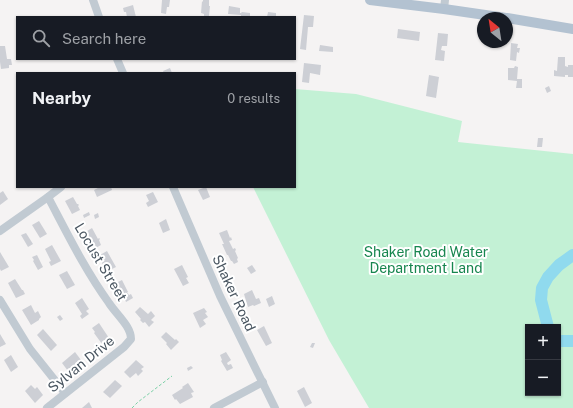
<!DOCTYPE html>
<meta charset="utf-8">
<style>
body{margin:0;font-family:"Public Sans",sans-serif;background:#20242c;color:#f1f3f6}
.controls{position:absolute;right:12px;bottom:12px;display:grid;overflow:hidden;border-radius:0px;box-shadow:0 1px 3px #0004}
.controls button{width:36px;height:36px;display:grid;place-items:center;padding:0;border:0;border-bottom:1px solid #363941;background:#171b24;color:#f1f3f6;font:20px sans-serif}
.compass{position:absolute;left:477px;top:12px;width:36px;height:36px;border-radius:50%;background:#171b24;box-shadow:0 1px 3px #0004;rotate:330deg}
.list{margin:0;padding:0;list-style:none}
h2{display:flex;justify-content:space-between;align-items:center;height:52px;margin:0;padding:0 16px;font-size:17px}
h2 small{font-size:13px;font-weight:400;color:#9ea1a6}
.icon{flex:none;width:22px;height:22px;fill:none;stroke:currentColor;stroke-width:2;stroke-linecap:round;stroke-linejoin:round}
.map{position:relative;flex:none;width:573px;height:408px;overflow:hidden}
.search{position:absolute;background:#171b24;box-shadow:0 1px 3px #0004;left:16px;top:16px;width:280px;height:44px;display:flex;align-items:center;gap:10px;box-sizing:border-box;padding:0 14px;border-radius:0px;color:#9ea1a6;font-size:15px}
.panel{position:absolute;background:#171b24;box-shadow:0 1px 3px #0004;left:16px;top:72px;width:280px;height:116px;border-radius:0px}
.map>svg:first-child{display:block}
</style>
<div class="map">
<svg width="573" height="408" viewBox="0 0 573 408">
<rect width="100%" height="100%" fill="#f5f3f3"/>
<!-- green -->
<path fill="#c3f1d5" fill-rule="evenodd" d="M295 89 356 94 462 121 458 142 573 154V408H369L329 340 253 187H295ZM528 327H558V393H528Z"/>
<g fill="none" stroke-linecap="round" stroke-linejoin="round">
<!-- river -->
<g stroke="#90daee" stroke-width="12">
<polyline points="548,327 541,300 542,288 548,277 559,265 573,255"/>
<polyline points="558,340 560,341 573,341"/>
</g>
</g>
<!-- building -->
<g fill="#cdcfd5">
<polygon points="162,0 170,0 169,7 167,7 166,14 161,13"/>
<polygon points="203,0 209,0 209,6 210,6 209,16 204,16 204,14 201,13 202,1 203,2"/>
<polygon points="133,5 136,17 127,17 126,12 124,12 123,8"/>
<polygon points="229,6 240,8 240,13 241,13 242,12 250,13 250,17 241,17 241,15 228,14"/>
<polygon points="268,12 276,13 276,17 267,17"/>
<polygon points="304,15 314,16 313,27 308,27 306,50 300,49"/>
<polygon points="398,29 420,32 419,41 397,38"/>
<polygon points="438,33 448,34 447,46 442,46 441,50 445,51 444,61 435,60"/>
<polygon points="511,43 518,44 517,48 520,48 519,53 517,52 516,61 510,60"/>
<polygon points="320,45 333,47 333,52 319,51"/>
<polygon points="0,46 5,46 7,59 11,59 12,65 9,65 9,68 1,69 0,62"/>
<polygon points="558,57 565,57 565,66 568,67 568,65 573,65 573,77 568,77 568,75 565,75 565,77 554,76 554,70 557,71"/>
<polygon points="304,63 321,65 320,75 310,73 309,83 302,82"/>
<polygon points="515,66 518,67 517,79 522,79 522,88 516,88 517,81 508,80 508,68 514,68"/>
<polygon points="170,68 172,73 164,73 163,71"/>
<polygon points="429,75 439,77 436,98 426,96"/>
<polygon points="549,86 551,91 547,93 545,88"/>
<polygon points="538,138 543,138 542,147 537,147"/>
<polygon points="100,187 111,187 112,190 97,197 94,190"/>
<polygon points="206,187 210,197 203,200 198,190"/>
<polygon points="3,191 8,199 0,205 0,193"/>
<polygon points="153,192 158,202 148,207 146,203 149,201 146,195"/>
<polygon points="73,197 77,204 78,204 79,205 78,206 80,210 72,214 65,201"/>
<polygon points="89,212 90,215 84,218 83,215"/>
<polygon points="98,213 99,217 95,219 94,215"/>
<polygon points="166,219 170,230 163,233 159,223"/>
<polygon points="39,221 47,234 40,238 32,225"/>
<polygon points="92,228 98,239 99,238 100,239 99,240 101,245 94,249 84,233"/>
<polygon points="227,230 230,238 231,237 232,240 229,241 233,249 235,248 236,250 235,251 238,258 237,259 238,262 234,264 232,261 231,261 228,255 227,255 222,244 224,244 219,233"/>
<polygon points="26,233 33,244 28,247 21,235"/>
<polygon points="52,245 61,261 51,266 49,262 51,261 45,249"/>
<polygon points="107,251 116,267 108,271 105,266 104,267 101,261 102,260 100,255"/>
<polygon points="0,252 9,267 1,271 0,269"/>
<polygon points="37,255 43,267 38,270 33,261 34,260 32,257"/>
<polygon points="182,265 188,277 186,278 189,283 183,286 174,269"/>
<polygon points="252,265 256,271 251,274 247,268"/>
<polygon points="67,271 75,285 67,289 59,275"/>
<polygon points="15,279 22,290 23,290 25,294 16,298 8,283"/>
<polygon points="122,280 128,292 127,292 129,295 131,294 133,298 126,302 123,295 120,296 114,284"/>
<polygon points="252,290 256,299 259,298 261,303 254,306 253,305 248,307 244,294"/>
<polygon points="272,296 275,304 269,307 266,299"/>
<polygon points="82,298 89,309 86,311 89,314 82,319 80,316 82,314 75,303"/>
<polygon points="31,305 35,313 38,311 41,317 39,319 39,320 31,325 22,310"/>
<polygon points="140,307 148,314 151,311 155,316 151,320 154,322 149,327 145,322 143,323 140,320 141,319 135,312"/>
<polygon points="204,308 207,312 205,313 208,317 203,320 206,324 200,328 193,313"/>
<polygon points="60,315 63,319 60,321 57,317"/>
<polygon points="99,323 109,338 102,344 94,333 95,332 92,328"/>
<polygon points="264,326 272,343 266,346 257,330"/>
<polygon points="43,329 57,345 51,351 37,335"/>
<polygon points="166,332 175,340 176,339 179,342 171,350 166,344 167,343 161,337"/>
<polygon points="0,334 6,344 0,347"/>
<polygon points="312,343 315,343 313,348 310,347"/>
<polygon points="75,352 81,360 68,371 62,363"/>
<polygon points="226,352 231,360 227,363 228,365 231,364 233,368 227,371 221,361 222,360 220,355"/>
<polygon points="11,355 18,367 11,372 4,360"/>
<polygon points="136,360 144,367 141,369 143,371 138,376 136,373 130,378 124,372"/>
<polygon points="191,366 193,368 188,371 187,368"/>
<polygon points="115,380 122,386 110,398 103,392"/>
<polygon points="188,383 194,392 191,393 193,397 180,404 176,399 175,400 172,395 183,388 182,387"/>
<polygon points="31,385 35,389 37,387 43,395 35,403 25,391"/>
<polygon points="304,387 312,403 305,407 297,391"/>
<polygon points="89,402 92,408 82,408"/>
</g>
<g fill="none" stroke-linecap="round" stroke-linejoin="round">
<!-- path -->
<polyline stroke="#7ad0a6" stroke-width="1" stroke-dasharray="3 2" stroke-linecap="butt" points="132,408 138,402 172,376"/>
<!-- minor -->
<g stroke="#c1cad2" stroke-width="8">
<polyline points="93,0 99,17"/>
<polyline points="444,9 445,0"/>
<polyline points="117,59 123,73"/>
<polyline points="173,187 220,296 275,408"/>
<polyline points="0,231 48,197 61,187"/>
<polyline points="0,300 30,349 65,393"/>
<path d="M47 408 124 347 131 339C131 326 116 314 109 303 85 270 67 233 48 197"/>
<polyline points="214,408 263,382"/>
</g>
<!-- major -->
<g stroke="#b3c2d1" stroke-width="10">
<polyline points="370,0 444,9 506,18"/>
<polyline points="507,18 573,29"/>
</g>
</g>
<g text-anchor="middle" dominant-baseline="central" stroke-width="4" stroke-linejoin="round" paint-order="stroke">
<!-- park labels -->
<g font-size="14" fill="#17864f" stroke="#fff">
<text x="426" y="252">Shaker Road Water<tspan x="426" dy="16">Department Land</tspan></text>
</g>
<!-- street labels -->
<g font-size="14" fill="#4a5661" stroke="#fff">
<text transform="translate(101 262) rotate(59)">Locust Street</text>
<text transform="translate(234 293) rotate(65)">Shaker Road</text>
<text transform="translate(81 364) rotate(-39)">Sylvan Drive</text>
</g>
</g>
</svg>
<div class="controls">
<button>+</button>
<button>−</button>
</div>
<svg class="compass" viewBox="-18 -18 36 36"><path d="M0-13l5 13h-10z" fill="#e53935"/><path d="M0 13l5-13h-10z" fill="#9ea1a6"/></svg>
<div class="search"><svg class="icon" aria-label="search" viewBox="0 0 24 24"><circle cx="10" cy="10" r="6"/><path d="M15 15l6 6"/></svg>Search here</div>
<section class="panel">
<h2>Nearby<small>0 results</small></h2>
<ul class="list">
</ul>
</section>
</div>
